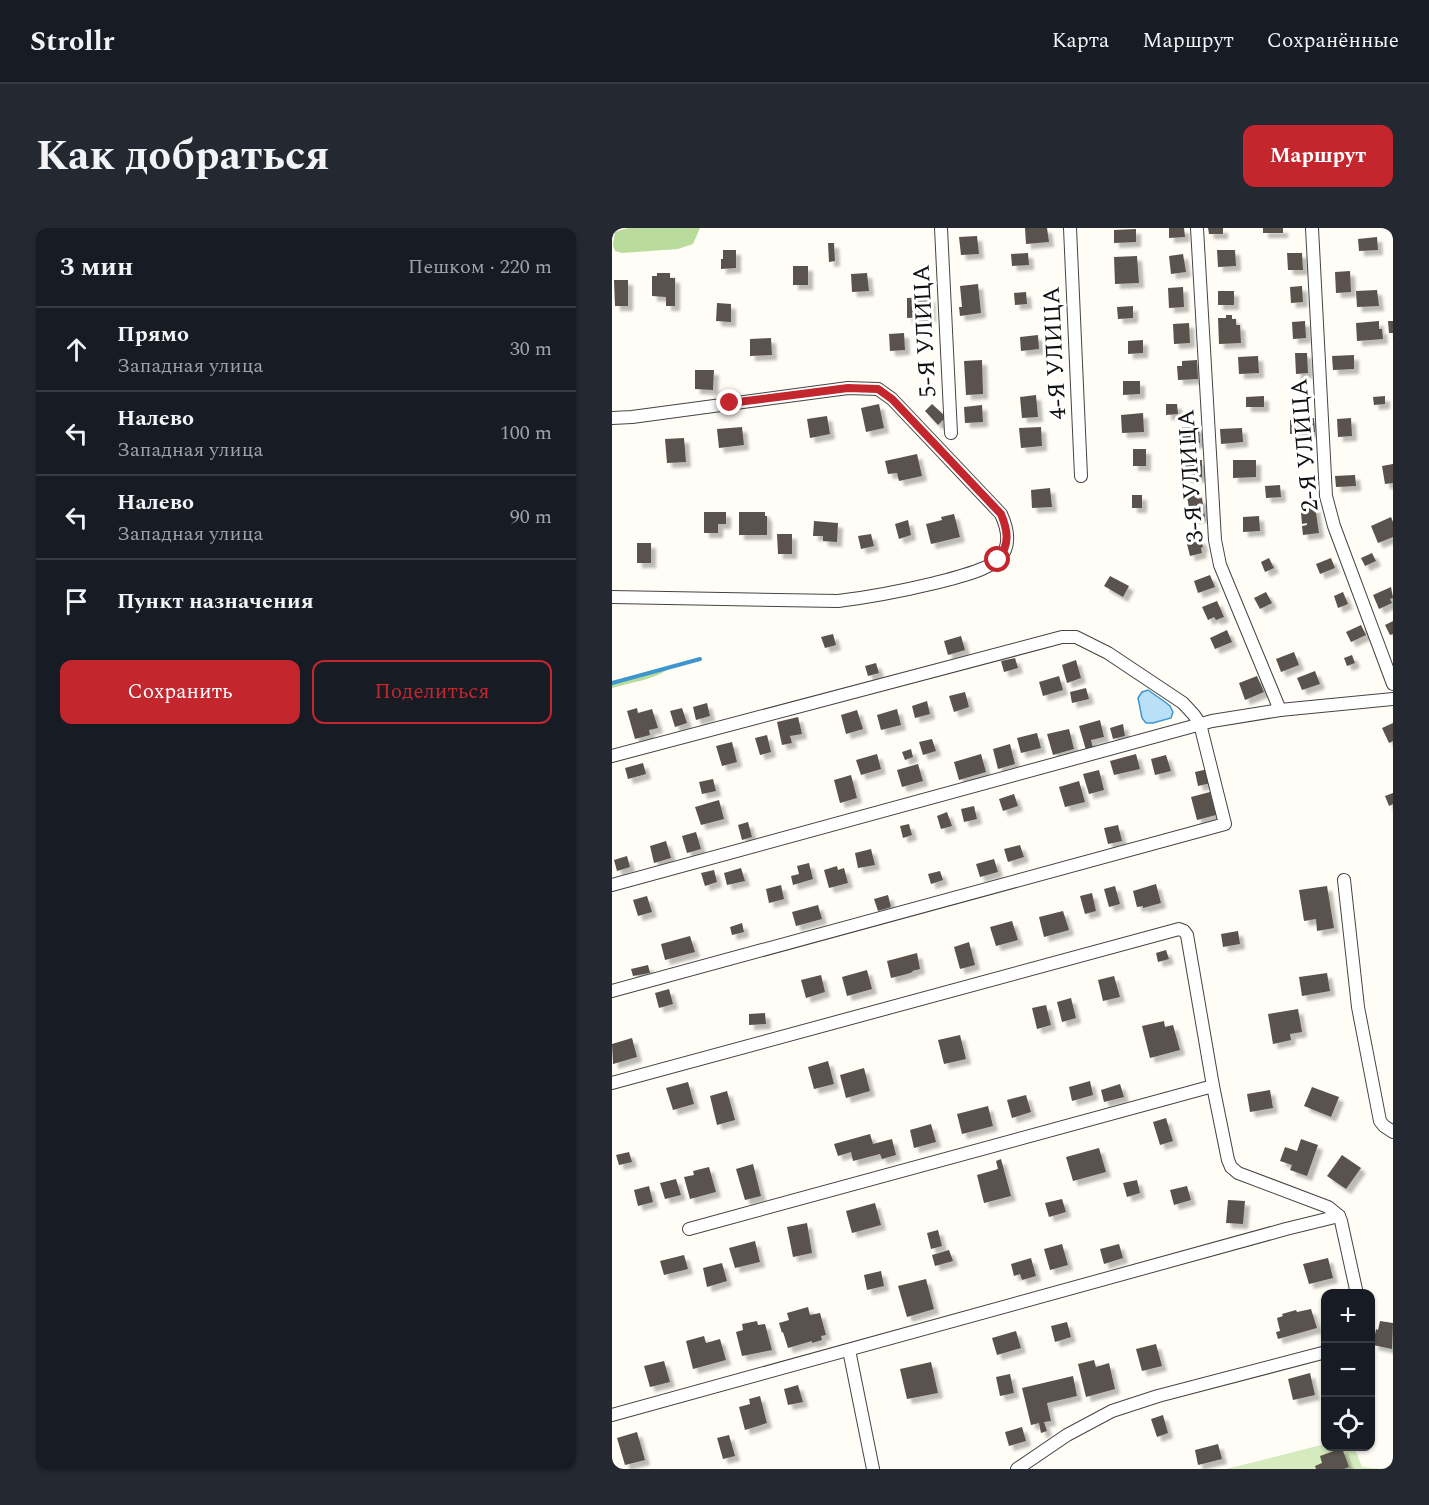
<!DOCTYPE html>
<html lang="ru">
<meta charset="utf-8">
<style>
body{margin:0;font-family:Spectral,serif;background:#242831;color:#f1f3f6}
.controls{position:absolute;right:18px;bottom:18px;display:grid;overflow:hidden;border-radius:12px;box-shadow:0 2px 4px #0004}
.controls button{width:54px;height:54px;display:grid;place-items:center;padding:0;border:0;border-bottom:2px solid #363941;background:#171b24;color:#f1f3f6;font:30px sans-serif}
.stop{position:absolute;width:18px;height:18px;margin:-14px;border:4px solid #c4262e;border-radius:50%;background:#fff}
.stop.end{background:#c4262e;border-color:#fff;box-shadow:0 2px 6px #0008}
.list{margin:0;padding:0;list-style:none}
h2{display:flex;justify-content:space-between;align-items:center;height:78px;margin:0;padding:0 24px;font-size:26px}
h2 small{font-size:20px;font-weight:400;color:#9ea1a6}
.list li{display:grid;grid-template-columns:39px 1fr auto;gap:18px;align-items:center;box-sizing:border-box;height:84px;padding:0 24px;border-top:2px solid #363941}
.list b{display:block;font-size:22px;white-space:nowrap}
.list p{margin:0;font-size:20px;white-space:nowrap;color:#9ea1a6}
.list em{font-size:20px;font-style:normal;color:#9ea1a6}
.actions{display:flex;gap:12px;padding:18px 24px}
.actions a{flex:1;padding:14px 0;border:2px solid #c4262e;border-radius:12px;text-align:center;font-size:21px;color:#c4262e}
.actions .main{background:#c4262e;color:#fff}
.icon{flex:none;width:33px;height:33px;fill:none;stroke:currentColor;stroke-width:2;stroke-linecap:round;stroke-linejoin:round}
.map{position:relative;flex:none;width:781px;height:1241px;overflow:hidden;border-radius:12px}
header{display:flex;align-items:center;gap:36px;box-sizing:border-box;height:84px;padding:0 30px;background:#171b24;border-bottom:2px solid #363941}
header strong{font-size:28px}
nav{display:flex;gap:33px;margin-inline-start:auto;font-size:21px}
.intro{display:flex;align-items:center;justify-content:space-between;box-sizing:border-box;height:144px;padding:0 36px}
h1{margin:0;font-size:42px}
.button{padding:15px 27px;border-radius:12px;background:#c4262e;color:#fff;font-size:21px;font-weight:700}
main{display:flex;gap:36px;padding:0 36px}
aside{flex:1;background:#171b24;border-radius:12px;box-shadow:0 2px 4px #0004}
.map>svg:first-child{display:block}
</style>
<header>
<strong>Strollr</strong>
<nav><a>Карта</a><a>Маршрут</a><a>Сохранённые</a></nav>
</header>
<div class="intro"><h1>Как добраться</h1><a class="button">Маршрут</a></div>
<main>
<aside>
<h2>3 мин<small>Пешком · 220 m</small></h2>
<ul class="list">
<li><svg class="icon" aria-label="ahead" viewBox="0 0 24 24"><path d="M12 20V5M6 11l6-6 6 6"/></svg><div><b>Прямо</b><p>Западная улица</p></div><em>30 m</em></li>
<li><svg class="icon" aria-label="left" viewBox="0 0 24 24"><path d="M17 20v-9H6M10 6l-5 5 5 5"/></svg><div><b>Налево</b><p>Западная улица</p></div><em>100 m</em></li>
<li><svg class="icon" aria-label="left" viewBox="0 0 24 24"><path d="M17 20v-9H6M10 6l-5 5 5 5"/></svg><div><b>Налево</b><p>Западная улица</p></div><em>90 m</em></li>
<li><svg class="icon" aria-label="arrive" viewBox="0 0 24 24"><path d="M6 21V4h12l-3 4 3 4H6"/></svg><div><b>Пункт назначения</b></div></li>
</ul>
<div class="actions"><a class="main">Сохранить</a><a>Поделиться</a></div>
</aside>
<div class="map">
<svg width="781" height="1241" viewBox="0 0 781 1241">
<defs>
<filter id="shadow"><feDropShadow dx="5" dy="5" stdDeviation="1.5" flood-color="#0004"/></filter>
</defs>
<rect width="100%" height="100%" fill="#fffdf5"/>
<!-- green -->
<polygon fill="#d5ebbd" points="713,1216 714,1218 742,1219 750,1239 772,1241 614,1241"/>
<!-- forest -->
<g fill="#b9dc9c">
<polygon points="16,0 88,0 81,16 66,21 10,25 3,23 1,17 3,4"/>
<path d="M57 438 58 439C47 451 16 455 0 460V453Z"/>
</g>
<!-- water -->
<polygon fill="#b9e0f7" stroke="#3f96cf" stroke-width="1.5" points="536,462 553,474 558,478 561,484 559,490 541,495 534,495 530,490 526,470 530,464"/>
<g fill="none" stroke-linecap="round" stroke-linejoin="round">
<!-- stream -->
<polyline stroke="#3f96cf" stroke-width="4" points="0,455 88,431"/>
</g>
<!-- building -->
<g fill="#5a524d" filter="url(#shadow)">
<polygon points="413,0 435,0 437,14 414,16"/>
<polygon points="557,0 572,0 573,9 557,10"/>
<polygon points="596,0 611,0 611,6 597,6"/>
<rect x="651" y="0" width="20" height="5"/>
<polygon points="524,1 524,14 502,15 502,2"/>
<polygon points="365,8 367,26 349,27 347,9"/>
<polygon points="765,9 766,22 747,23 746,11"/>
<polygon points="216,15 222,15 223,33 217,34"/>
<polygon points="111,22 124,22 124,40 109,41 109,31 111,31"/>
<polygon points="605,22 623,22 624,38 606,39"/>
<polygon points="416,25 417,37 400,38 399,26"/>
<polygon points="675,25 690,25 691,42 676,42"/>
<polygon points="571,26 574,44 559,46 557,28"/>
<polygon points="525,28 527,55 503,56 502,29"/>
<rect x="181" y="38" width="15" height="19"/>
<polygon points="738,43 739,64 724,65 723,44"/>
<polygon points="45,45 58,45 58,50 63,50 63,78 54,78 54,69 40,68 40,48 45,48"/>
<polygon points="255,45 257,63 240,64 239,46"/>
<polygon points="2,52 16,52 16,78 3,78"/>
<polygon points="366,56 369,85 348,88 347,79 350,79 348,58"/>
<polygon points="690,58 691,74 679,75 678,59"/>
<polygon points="571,59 572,79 557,80 556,60"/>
<polygon points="765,62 767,78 745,79 744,63"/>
<rect x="606" y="63" width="16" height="14"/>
<polygon points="414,64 415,76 403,77 402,65"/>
<polygon points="318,69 319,89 295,90 295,70"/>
<polygon points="105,75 119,76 119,94 104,93"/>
<polygon points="521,78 521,90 506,91 505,79"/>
<polygon points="614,87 620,87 620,91 624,91 624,97 628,97 629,115 607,116 606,90 614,90"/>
<polygon points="693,93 694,110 681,111 680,94"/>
<polygon points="767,93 767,101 770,101 771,111 745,113 744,95"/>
<polygon points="776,93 781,93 781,105 777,105"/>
<polygon points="577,95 578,115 562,116 561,96"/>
<polygon points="292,105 293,122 278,123 277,106"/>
<polygon points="426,107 427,121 409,123 408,109"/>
<polygon points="159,110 160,127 138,128 138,111"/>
<polygon points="531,112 531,125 516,126 516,113"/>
<polygon points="683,125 695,125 696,145 684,146"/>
<polygon points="742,127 742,141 721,142 720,128"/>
<polygon points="646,128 647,145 627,146 626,129"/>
<polygon points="370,132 371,166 354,167 352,133"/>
<polygon points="585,132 586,151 566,152 565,138 570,138 570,133"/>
<polygon points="83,142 102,142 101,162 83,161"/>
<polygon points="511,153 528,153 528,166 511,167"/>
<polygon points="424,167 426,189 410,190 408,169"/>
<polygon points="652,168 652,179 634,179 634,169"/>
<polygon points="773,168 773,176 762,177 761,169"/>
<polygon points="267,176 272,200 254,204 249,180"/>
<polygon points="320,176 334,189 326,197 313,183"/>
<polygon points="554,176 565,176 566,186 554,187"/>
<polygon points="370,177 371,194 353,195 352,179"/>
<polygon points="531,185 532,204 510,205 509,187"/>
<polygon points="215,188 218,206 198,210 195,191"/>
<polygon points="702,190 703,204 678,206 678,192"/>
<polygon points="739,190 740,208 726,209 725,191"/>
<polygon points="130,199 132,217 107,220 105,201"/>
<polygon points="429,199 430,218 409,220 407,200"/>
<polygon points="587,199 588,215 575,216 574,210 567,210 566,200"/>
<polygon points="630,200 631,214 609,216 608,201"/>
<polygon points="72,210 74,234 55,235 53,211"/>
<rect x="521" y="221" width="13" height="17"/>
<polygon points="305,226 310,248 287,253 285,245 276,246 273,233"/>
<polygon points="590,232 590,249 574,250 573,233"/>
<polygon points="621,232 644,232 644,249 621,250"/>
<polygon points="781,236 781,255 773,256 770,238"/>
<polygon points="743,247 744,258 724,259 723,248"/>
<polygon points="668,257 669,269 654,270 653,258"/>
<polygon points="438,260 440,279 420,280 419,262"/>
<polygon points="584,261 585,271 590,270 593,289 579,291 574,263"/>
<rect x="520" y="267" width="10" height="13"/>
<polygon points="703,278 707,305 691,307 690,298 695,297 695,295 690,296 689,285 693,284 693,279"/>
<polygon points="92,284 114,284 114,296 106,296 106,305 92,305"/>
<polygon points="127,284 153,284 153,288 155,288 155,307 127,307"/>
<polygon points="342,286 348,309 319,316 314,296 330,292 329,289"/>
<polygon points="647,288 648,303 631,304 631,289"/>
<polygon points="779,289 781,294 781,309 766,315 759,298"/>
<polygon points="296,292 299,307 287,311 283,296"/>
<polygon points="202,293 226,295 225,314 211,313 211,308 201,308"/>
<polygon points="165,306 180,306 180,326 166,326"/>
<polygon points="259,306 262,318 249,321 246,308"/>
<polygon points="589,311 591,319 589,320 590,325 578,328 575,316 581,315 580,313"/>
<rect x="25" y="315" width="14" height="20"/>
<polygon points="760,325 764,333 753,338 749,330"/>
<polygon points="657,330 662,340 653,344 649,334"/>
<polygon points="719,330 723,340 708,346 704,336"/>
<polygon points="598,347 603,359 586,365 582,353"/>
<polygon points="498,348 517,358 511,369 492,358"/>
<polygon points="779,359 781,370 778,371 780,375 767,381 761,367"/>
<polygon points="654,364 660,375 648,381 642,370"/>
<polygon points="731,364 736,376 726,380 722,368"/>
<polygon points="605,373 612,389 604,392 602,389 596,392 590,379"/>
<polygon points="781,393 781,406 778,407 773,397"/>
<polygon points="749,397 754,407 739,414 734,404"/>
<polygon points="615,402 620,414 603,421 598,410"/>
<polygon points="221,406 224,417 213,420 209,409"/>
<polygon points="349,408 353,422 336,427 332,413"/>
<polygon points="682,424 687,437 669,444 664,431"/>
<polygon points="740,427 743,435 735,438 732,430"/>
<polygon points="403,430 406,440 392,444 389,433"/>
<polygon points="464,432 469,450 455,455 450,437"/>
<polygon points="264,435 267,445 256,448 253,438"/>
<polygon points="703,443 708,456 690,462 685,450"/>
<polygon points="447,448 451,462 431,468 427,454"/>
<polygon points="645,448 652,464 633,472 627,455"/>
<polygon points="474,460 477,471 460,475 458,464"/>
<polygon points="353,464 357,479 342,484 337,468"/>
<polygon points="315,473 318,486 303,490 300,478"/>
<polygon points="95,475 98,488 84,492 81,479"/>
<polygon points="25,480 26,485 40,481 46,500 37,502 38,507 23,511 15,483"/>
<polygon points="70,480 75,495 63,499 58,483"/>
<polygon points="285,481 289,497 269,502 265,487"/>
<polygon points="245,482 251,501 234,506 229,487"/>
<polygon points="186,489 190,506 178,508 180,515 170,517 165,494"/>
<polygon points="488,492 492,509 479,512 481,520 474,522 467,498"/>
<polygon points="781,495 781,513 777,515 770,500"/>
<polygon points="511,496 513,508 501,511 498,500"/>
<polygon points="457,501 462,521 441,527 435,506"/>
<polygon points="425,505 429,520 409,525 405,510"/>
<polygon points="155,507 159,524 148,527 143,510"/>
<polygon points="320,511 324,523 311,527 307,514"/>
<polygon points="120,514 125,534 110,538 104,518"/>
<polygon points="398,516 403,536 386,541 381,521"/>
<polygon points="299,521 301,529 293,532 290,524"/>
<polygon points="265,526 269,541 249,547 244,532"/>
<polygon points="369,526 374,544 347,552 342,534"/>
<polygon points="524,526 528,541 502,547 498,533"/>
<polygon points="554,527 559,543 543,547 539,531"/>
<polygon points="31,535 34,546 16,551 13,540"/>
<polygon points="306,536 311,553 290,559 285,542"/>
<polygon points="596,541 599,555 586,558 583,544"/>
<polygon points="487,542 492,562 477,566 471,546"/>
<polygon points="239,547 245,570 228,575 222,552"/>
<polygon points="101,551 104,563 90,566 87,554"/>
<polygon points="467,553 473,574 453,579 447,559"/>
<polygon points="598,564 604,587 585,592 579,569"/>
<polygon points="781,565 781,576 777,578 773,568"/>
<polygon points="402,566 406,578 391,583 387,571"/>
<polygon points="107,572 112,591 89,597 83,579"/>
<polygon points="362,578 365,591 352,594 349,581"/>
<polygon points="335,584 340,598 329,601 325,588"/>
<polygon points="136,594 140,609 130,612 126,597"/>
<polygon points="297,596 300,607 291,610 288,598"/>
<polygon points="506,597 510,613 496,616 492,600"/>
<polygon points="84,604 89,621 75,625 70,608"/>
<polygon points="54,613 59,630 42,635 38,618"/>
<polygon points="408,617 412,629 396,634 392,621"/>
<polygon points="259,621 263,637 246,640 243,625"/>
<polygon points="15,628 18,639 5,643 2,632"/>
<polygon points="382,631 386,644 368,649 364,636"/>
<polygon points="197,635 201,651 181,657 179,648 187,646 185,638"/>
<polygon points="225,638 226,642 232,640 236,655 217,660 212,642"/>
<polygon points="129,640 133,653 115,657 112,645"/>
<polygon points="102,642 105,654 93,658 89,645"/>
<polygon points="328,643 331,652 319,656 316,646"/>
<polygon points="544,656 549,675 531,680 531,678 525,679 521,663"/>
<polygon points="169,657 172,671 157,675 154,661"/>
<polygon points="503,658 508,676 497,679 492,661"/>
<polygon points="715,658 722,700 705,703 704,691 692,693 687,662"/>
<polygon points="480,665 484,683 473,686 468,668"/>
<polygon points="276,667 279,679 266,683 262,671"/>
<polygon points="35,668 40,684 26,688 21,672"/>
<polygon points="206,677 210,691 184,698 180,684"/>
<polygon points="451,683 457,702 432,709 427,689"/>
<polygon points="400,693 406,712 384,718 378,699"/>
<polygon points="130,695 132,704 120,707 118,699"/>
<polygon points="626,703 628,716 611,719 609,706"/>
<polygon points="78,708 83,724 53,732 49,716"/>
<polygon points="357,714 363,737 348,741 342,719"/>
<polygon points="554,722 557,731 546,734 544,725"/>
<polygon points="305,725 308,741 300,743 301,744 295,746 279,750 275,733"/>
<polygon points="36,737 38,745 21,748 19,741"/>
<polygon points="255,742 260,761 235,768 230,749"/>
<polygon points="715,745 718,763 690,768 687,749"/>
<polygon points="209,747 213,764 194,770 189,752"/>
<polygon points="502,748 508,769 491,773 486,752"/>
<polygon points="57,761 61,776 47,780 43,765"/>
<polygon points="459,770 464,790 450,794 445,774"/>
<polygon points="434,777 439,797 425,801 420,780"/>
<polygon points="686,781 690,804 678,806 679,812 661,816 656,786"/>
<polygon points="153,785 154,796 137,797 137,786"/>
<polygon points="552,793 553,799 561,797 568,822 538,830 530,798"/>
<polygon points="348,807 354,831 332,836 326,812"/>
<polygon points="20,810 25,829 1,836 0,816"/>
<polygon points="216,833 222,856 202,861 196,839"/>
<polygon points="252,840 258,863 234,870 228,847"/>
<polygon points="478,853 481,867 460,873 457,859"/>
<polygon points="76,854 82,876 61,882 54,860"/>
<polygon points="508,856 512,869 492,874 489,862"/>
<polygon points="700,859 727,869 719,889 692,878"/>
<polygon points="658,862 661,880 638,884 635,866"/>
<polygon points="115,863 123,892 105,897 98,868"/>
<polygon points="414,867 419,884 400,890 395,872"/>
<polygon points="376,878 381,898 350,906 345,886"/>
<polygon points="554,890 561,913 548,917 541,894"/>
<polygon points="319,896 324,914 302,920 298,902"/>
<polygon points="258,906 261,916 280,911 284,927 270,931 268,926 241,933 239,924 226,928 222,916"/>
<polygon points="689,911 706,917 695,948 678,942 680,937 668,933 673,919 685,923"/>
<polygon points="487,920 494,944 461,953 454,929"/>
<polygon points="17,924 20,934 7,937 4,927"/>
<polygon points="730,927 749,940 734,961 715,948"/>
<polygon points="389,931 399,968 372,975 365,947 386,941 384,933"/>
<polygon points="141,936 149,968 133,972 124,941"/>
<polygon points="97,939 104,964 78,971 72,949 82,947 81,943"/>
<polygon points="64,951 69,967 53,971 48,955"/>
<polygon points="525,952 528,965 515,969 511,955"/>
<polygon points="37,958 41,974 26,978 22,962"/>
<polygon points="575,958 579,972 562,977 558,962"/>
<polygon points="450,971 454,984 437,989 433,975"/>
<polygon points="616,972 633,973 631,996 614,995"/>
<polygon points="263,975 269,997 240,1005 234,983"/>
<polygon points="195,995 200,1025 181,1029 175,999"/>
<polygon points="326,1002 330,1018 319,1021 315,1005"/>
<polygon points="143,1013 148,1034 123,1040 117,1020"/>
<polygon points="450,1016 456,1037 438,1042 432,1021"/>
<polygon points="507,1016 511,1030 492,1036 488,1021"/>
<polygon points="337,1022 341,1033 323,1038 320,1027"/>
<polygon points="72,1027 76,1041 52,1047 48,1033"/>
<polygon points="419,1030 424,1048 410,1052 408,1046 402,1048 399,1036"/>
<polygon points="716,1030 721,1050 697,1056 691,1036"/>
<polygon points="110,1035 115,1053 95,1059 91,1040"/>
<polygon points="269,1043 272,1058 255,1062 252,1047"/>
<polygon points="314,1051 322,1081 295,1089 286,1058"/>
<polygon points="196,1079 198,1087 208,1085 214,1107 209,1108 210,1112 200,1115 200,1113 176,1120 171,1104 170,1105 167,1095 177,1092 175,1085"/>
<polygon points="699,1081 705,1100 666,1111 664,1104 668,1103 665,1090 671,1088 670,1086 684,1082 685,1084"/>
<polygon points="145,1093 146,1097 153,1096 160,1122 130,1128 124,1104 131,1102 130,1096"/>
<polygon points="768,1093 781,1095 780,1121 761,1117 764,1101 766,1102"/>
<polygon points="455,1094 459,1109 443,1114 439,1098"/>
<polygon points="404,1103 409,1120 385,1127 380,1110"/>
<polygon points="92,1108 94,1115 108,1111 114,1132 81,1141 74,1113"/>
<polygon points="544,1116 550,1138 530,1143 524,1121"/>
<polygon points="482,1132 484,1139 497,1135 503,1161 474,1169 466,1136"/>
<polygon points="52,1133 58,1154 38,1159 32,1138"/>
<polygon points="319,1134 326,1165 295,1171 288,1141"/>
<polygon points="698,1145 703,1167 681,1172 676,1151"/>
<polygon points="398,1146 402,1165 388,1168 384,1149"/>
<polygon points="461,1148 465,1168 435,1175 439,1193 432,1194 435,1203 429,1205 427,1195 419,1197 410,1160"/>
<polygon points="186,1157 191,1174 176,1177 172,1161"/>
<polygon points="148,1168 155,1195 133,1202 127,1179 138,1176 137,1171"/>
<polygon points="551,1187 556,1205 545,1209 539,1191"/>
<polygon points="410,1199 414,1213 397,1218 393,1204"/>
<polygon points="25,1204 33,1232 13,1237 5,1210"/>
<polygon points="117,1207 123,1228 111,1231 105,1210"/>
<polygon points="606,1216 610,1231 586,1237 583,1222"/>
<polygon points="730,1220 737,1239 732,1241 704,1241 703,1238 710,1235 708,1228"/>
</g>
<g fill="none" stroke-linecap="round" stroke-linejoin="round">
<defs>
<g id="minor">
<polyline points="329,0 339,205"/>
<polyline points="458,0 469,248"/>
<polyline points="585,0 603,312 608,337 668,482"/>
<polyline points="700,0 714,268 722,298 781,456"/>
<path d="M0 190 20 189 236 160 266 161 280 171 389 286C394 297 398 310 393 322 389 330 380 337 372 340 356 347 339 351 323 355 290 363 259 369 226 373L0 369"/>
<polyline points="0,528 450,409 464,409 496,425 571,475 582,487 588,496 613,596 0,763"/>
<polyline points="732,652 746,779 768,893 772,898 781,904"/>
<polyline points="0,657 600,493 668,482 781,471"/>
<polyline points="0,855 567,701 572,703 575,707 601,858 616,932 619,939 626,945 716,979 727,988 729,993 745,1066"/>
<polyline points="77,1001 601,858"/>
<polyline points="237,1122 261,1241"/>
<polyline points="0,1187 674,1001 727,988"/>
<polyline points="405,1241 455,1207 500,1183 546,1168 714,1124"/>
</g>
</defs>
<!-- minor casing -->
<use href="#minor" stroke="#444" stroke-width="14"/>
<!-- minor -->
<use href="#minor" stroke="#fff" stroke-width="12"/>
</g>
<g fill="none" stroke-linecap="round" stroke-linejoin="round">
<!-- route -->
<path stroke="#c4262e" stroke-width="8" d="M118 175 236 160 266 161 280 171 389 286C396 303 398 316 386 332"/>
</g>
<g text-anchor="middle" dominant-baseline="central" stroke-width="6" stroke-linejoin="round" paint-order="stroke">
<!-- street labels -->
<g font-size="24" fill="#111" stroke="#fff">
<text transform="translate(313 103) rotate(-93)">5-Я УЛИЦА</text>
<text transform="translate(443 125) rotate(-93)">4-Я УЛИЦА</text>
<text transform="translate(693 217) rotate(-95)">2-Я УЛИЦА</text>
<text transform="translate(579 248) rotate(-94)">3-Я УЛИЦА</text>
</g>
</g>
</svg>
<div class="controls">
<button>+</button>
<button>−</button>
<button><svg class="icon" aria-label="locate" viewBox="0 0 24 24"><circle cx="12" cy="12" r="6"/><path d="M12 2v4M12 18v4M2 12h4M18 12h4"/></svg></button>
</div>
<div class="stop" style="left:386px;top:332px"></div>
<div class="stop end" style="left:118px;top:175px"></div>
</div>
</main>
